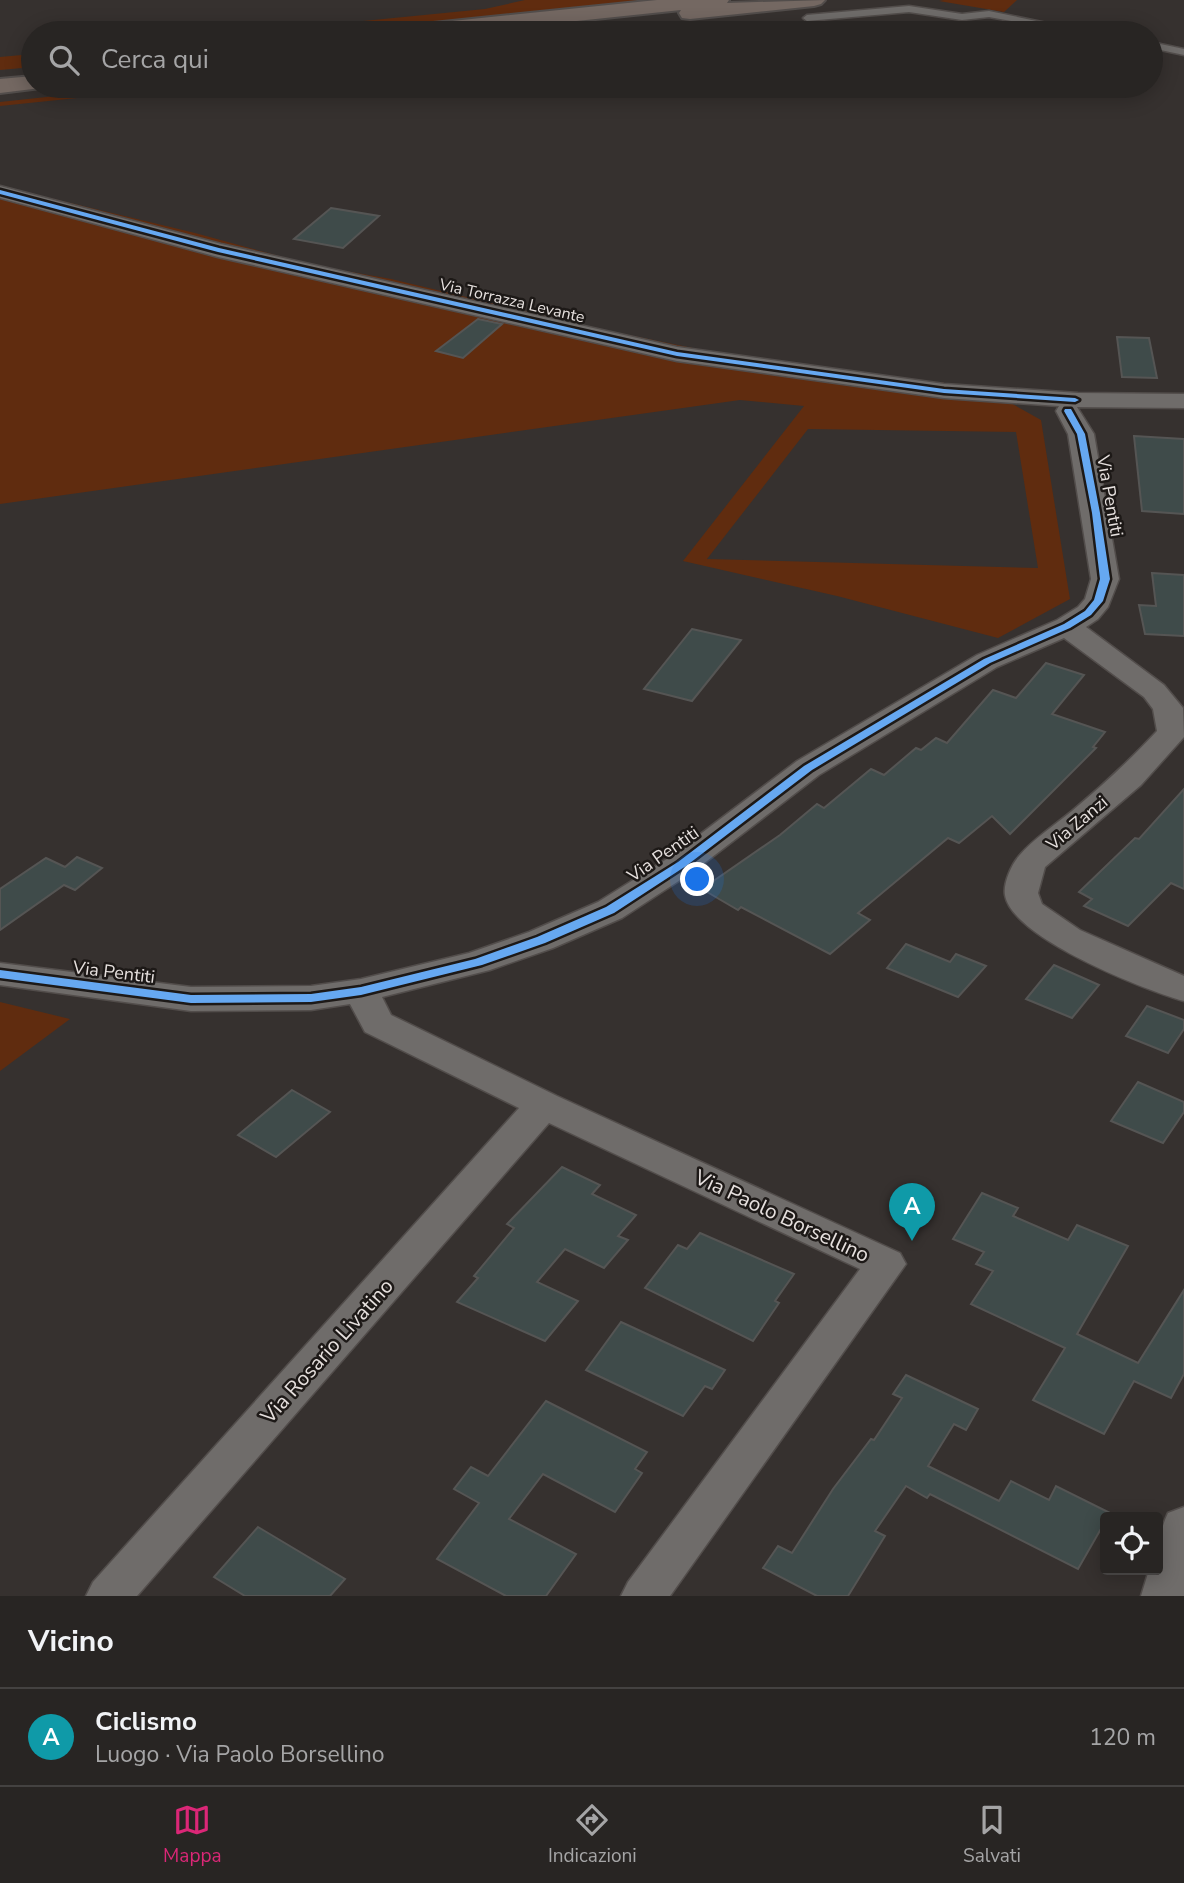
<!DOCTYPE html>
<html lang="it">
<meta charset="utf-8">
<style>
body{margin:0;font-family:"Nunito Sans",sans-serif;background:#302d2b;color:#f1f3f6}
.controls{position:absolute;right:21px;bottom:21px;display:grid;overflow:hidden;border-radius:7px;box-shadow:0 4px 18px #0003}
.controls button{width:63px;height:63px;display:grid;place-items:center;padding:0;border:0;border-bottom:2px solid #444241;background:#282523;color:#f1f3f6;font:35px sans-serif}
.you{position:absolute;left:698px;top:880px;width:24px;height:24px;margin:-18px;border:5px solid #fff;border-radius:50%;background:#1a73e8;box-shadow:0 0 0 10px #1a73e833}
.badge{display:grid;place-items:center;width:46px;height:46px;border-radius:50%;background:#db2777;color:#fff;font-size:23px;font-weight:700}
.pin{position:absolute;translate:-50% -58px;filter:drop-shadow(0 2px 4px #0008)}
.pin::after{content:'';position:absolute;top:37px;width:24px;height:21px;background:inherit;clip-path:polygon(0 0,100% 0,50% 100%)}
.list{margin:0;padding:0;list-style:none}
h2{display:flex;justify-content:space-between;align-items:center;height:91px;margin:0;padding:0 28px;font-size:30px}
h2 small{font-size:23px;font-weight:400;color:#a5a5a6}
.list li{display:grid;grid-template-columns:46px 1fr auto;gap:21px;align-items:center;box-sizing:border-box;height:98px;padding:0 28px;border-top:2px solid #444241}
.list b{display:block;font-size:26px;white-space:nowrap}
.list p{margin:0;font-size:23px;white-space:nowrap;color:#a5a5a6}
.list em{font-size:23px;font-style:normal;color:#a5a5a6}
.icon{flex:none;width:38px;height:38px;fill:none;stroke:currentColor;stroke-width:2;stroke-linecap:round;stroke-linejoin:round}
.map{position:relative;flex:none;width:1184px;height:1596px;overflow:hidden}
.search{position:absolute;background:#282523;box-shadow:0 4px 18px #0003;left:21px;right:21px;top:21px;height:77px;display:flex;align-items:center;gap:18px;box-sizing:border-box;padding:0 24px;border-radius:38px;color:#a5a5a6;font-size:26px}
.sheet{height:189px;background:#282523}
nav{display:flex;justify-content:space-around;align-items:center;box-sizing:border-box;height:98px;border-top:2px solid #444241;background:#282523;font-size:19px;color:#a5a5a6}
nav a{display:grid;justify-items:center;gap:4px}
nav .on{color:#db2777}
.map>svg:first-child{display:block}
</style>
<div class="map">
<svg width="1184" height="1596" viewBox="0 0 1184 1596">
<rect width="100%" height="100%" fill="#36312f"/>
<!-- green -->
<g fill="#602c0f" fill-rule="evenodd">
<polygon points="525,0 660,0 348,33 240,33 485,9"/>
<polygon points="944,0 1017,0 1004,12 939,1"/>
<polygon points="33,54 33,67 0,70 0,57"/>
<polygon points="149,86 193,86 0,106 0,102"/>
<path d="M0 186 195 233 312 265 391 279 604 330 732 356 984 388 1041 420 1070 599 998 638 837 596 683 561 804 406 740 400 0 504ZM808 429 1016 432 1038 568 707 559Z"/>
<polygon points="0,1002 70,1019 0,1071"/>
</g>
<!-- building -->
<g fill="#3f4b4a" stroke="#555554" stroke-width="2">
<polygon points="331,208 379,216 343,248 294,239"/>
<polygon points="478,319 502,324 463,358 436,351"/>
<polygon points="1117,337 1149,338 1157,378 1122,377"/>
<polygon points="1134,436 1184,439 1184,514 1142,511"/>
<polygon points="1152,573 1184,575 1184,636 1145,634 1139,605 1156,606"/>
<polygon points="692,629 741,640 692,701 644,689"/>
<polygon points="1046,663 1084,675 1052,714 1105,732 1093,747 1096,748 1010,834 992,816 959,843 948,838 858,913 870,920 830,954 741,907 738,910 702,889 780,835 817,804 824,808 871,769 884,775 916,748 921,750 936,738 947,743 993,690 1016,698"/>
<polygon points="1184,789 1184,889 1171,883 1128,926 1084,906 1092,899 1079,892 1135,838 1139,839"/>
<polygon points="77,857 102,868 75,890 64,885 0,930 0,889 46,858 65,867"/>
<polygon points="906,944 950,962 956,954 986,966 958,997 887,968"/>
<polygon points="1054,965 1099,985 1072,1018 1026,999"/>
<polygon points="1147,1006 1184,1020 1184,1029 1168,1053 1126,1036"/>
<polygon points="1138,1082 1184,1102 1184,1112 1163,1143 1111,1121"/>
<polygon points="292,1090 330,1112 276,1157 238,1135"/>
<polygon points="562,1167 600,1185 592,1194 636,1215 618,1236 628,1240 604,1268 565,1249 537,1282 578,1301 545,1341 457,1302 478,1278 474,1276 514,1228 507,1224"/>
<polygon points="982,1193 1018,1208 1013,1216 1068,1240 1077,1225 1128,1246 1077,1334 1138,1363 1184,1290 1184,1374 1171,1398 1134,1381 1104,1434 1033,1400 1065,1348 971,1304 993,1271 976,1264 984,1252 953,1239"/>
<polygon points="700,1233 794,1274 775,1301 779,1303 753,1341 645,1288 678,1245 687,1249"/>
<polygon points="621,1322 725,1370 712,1389 705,1386 683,1416 586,1370"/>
<polygon points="906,1375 978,1409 966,1430 954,1424 928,1466 999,1501 1011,1481 1049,1500 1056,1486 1110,1513 1078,1569 930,1494 927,1498 906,1486 875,1531 885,1536 848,1596 817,1596 763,1568 778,1546 792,1553 833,1489 871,1439 874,1440 902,1398 893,1394"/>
<polygon points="546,1401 647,1452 635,1469 642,1473 615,1512 543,1474 509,1519 576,1554 546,1596 506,1596 437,1559 479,1503 454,1489 471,1467 488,1476"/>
<polygon points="258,1527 345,1579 330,1596 245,1596 214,1577"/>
</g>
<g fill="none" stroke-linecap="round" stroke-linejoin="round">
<defs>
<g id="service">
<polygon points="909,6 962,14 989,11 1094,33 1077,33 989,17 962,20 909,12 807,21 803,18 807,15"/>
<polygon points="1151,42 1184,49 1184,55 1151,48"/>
</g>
<g id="minor">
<path d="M0 186 221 244 677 347 944 384 1078 393 1184 394V408L1077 407 1094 434 1119 579 1108 607 1098 619 1086 627 1164 685 1183 708 1184 737 1141 785 1045 867 1038 893 1042 904 1080 930 1184 976V1001C1145 990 1012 938 1005 895 1003 884 1011 865 1019 856 1033 839 1055 825 1072 811 1102 786 1130 760 1157 731L1153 709 1144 697 1064 638 997 667 819 775 694 871 622 918 553 948 490 970 382 997 391 1015 557 1096 900 1253 906 1264 670 1596H621L628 1582 860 1269 549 1123 137 1596H86L93 1582 519 1108 365 1032 350 1004 311 1010 191 1011 0 985V963L191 987 311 986 361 979 469 953 529 932 598 902 670 857 797 761 977 655 1057 620 1078 607 1085 599 1091 579 1068 434 1056 411 1059 406 944 398 677 361 218 257 0 198Z"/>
<path d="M1184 1507V1596H1141L1149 1570H1158C1158 1548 1159 1532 1168 1513Z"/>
</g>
<g id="motorway">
<polygon points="657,0 729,0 727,3 825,0 821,4 814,6 690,19 682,18 679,13 681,10 464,33 393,33 396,28 404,26"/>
<polygon points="33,76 33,86 43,86 41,88 0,93 0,79"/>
</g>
</defs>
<!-- service casing -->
<use href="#service" stroke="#524d4b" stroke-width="3"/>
<!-- minor casing -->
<use href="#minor" stroke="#524d4b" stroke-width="3"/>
<!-- motorway casing -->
<use href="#motorway" stroke="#524d4b" stroke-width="4"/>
<!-- service -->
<use href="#service" fill="#6f6c6a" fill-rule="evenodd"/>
<!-- minor -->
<use href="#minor" fill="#6f6c6a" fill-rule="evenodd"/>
<!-- motorway -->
<use href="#motorway" fill="#746862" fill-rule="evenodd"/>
<defs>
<g id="cycleway">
<polygon points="0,190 219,248 677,352 944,389 1075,398 1079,400 1075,402 944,393 677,356 218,252 0,194"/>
<polygon points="1065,409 1071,409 1085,434 1100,513 1110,579 1103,601 1091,615 1070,628 990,663 812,770 686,866 614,913 545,943 482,965 361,995 311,1002 191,1003 0,978 0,970 191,995 311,994 361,987 475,959 537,937 606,907 678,862 804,766 984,659 1064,624 1085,611 1094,600 1100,579 1092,513 1077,434 1064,411"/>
</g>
</defs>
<!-- cycleway casing -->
<use href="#cycleway" stroke="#1d1917" stroke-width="5"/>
<!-- cycleway -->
<use href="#cycleway" fill="#66a8f1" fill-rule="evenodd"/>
</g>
<g text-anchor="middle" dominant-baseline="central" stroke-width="5" stroke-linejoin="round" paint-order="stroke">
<!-- far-street labels -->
<g font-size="16" fill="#e6e0de" stroke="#1d1917">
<text transform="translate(512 301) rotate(13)">Via Torrazza Levante</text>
</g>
<!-- street labels -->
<g font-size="18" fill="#e6e0de" stroke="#1d1917">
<text transform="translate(1110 496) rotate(80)">Via Pentiti</text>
<text transform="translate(1077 823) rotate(-40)">Via Zanzi</text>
<text transform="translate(663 854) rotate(-35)">Via Pentiti</text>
<text transform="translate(114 972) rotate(7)">Via Pentiti</text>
</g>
<!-- near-street labels -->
<g font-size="21" fill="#e6e0de" stroke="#1d1917">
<text transform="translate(782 1216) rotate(25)">Via Paolo Borsellino</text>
<text transform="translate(327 1351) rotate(-48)">Via Rosario Livatino</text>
</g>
</g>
</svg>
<div class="controls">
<button><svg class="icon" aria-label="locate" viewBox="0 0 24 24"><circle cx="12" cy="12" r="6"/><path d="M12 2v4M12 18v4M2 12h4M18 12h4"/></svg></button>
</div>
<div class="you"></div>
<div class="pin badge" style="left:912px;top:1241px;background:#0f9aa8">A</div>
<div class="search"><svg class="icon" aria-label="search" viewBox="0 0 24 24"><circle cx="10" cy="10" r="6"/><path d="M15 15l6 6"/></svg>Cerca qui</div>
</div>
<section class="sheet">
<h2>Vicino<small></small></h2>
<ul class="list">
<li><span class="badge" style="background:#0f9aa8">A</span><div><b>Ciclismo</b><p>Luogo · Via Paolo Borsellino</p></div><em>120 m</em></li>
</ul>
</section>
<nav>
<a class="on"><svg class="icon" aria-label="map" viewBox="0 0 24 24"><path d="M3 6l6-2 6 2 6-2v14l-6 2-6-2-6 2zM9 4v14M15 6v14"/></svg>Mappa</a>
<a><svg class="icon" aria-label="directions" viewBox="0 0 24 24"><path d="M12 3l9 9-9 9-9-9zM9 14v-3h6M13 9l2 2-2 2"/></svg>Indicazioni</a>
<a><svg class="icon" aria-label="saved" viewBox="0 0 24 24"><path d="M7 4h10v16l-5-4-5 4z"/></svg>Salvati</a>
</nav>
